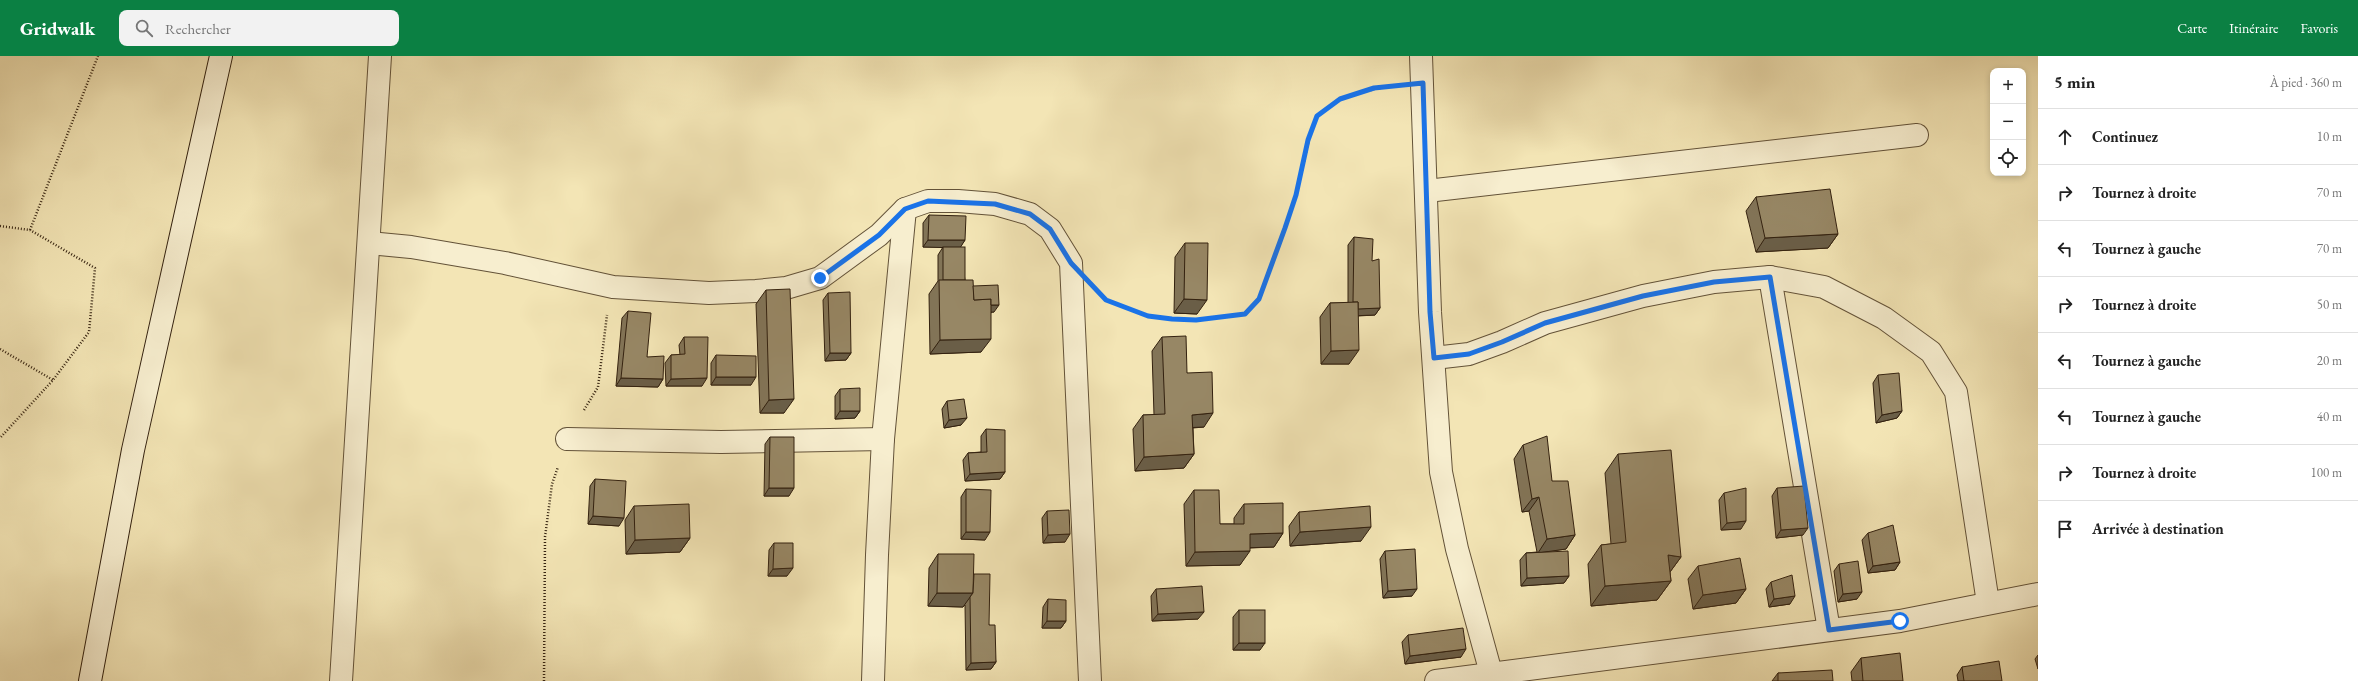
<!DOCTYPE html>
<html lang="fr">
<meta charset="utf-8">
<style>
body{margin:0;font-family:"EB Garamond",serif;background:#f2f2f2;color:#222}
.controls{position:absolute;right:12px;top:12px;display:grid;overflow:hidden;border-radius:8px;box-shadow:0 2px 6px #0003}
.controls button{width:36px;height:36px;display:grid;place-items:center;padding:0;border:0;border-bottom:1px solid #e0e0e0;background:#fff;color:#222;font:20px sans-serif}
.stop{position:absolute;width:12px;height:12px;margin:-9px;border:3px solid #1a73e8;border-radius:50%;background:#fff}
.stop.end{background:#1a73e8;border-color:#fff;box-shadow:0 1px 4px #0008}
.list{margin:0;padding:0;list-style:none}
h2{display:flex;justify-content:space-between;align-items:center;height:52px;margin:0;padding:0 16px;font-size:17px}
h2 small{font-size:13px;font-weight:400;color:#767676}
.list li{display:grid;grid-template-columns:26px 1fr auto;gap:12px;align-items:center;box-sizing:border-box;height:56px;padding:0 16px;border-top:1px solid #e0e0e0}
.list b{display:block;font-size:15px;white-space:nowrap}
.list em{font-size:13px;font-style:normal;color:#767676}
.icon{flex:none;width:22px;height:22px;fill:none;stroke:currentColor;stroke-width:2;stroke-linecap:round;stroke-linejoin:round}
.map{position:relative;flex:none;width:2038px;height:625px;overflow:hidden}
header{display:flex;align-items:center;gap:24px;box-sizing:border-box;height:56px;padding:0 20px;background:#0b8043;color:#fff}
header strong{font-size:19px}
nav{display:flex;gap:22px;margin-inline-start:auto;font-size:14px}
.search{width:280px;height:36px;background:#f2f2f2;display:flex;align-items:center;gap:10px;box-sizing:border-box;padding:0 14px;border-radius:8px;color:#767676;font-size:15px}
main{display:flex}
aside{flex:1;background:#fff}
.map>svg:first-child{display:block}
</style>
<header>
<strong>Gridwalk</strong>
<div class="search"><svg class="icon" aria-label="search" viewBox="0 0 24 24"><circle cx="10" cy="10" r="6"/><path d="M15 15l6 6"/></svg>Rechercher</div>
<nav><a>Carte</a><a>Itinéraire</a><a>Favoris</a></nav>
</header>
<main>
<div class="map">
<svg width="2038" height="625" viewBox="0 0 2038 625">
<rect width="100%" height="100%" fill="#f3e5b5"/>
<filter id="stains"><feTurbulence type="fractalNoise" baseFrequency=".005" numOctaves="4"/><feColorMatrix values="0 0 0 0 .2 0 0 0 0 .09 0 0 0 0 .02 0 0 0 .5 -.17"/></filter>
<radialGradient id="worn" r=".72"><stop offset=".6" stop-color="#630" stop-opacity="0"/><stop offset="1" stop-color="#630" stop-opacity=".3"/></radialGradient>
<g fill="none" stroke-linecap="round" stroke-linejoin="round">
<defs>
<g id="street">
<polyline points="1421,0 1430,256 1441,416 1457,493 1491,617"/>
<polyline points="1427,135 1917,79"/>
<polyline points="369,187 411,191 505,207 613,231 709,237 756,235 786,232 820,222 879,179 905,153 928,145 958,145 995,148 1030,158 1050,173 1071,207 1090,625"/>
<polyline points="1770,221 1829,574"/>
<polyline points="1434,302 1469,298 1502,286 1545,267 1643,240 1714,226 1770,221 1824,231 1884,262 1931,296 1956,336 1988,547"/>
<polyline points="567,383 721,386 883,383"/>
<polyline points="341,625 380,0"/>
<polyline points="873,625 877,499 883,383 905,153"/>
<polyline points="1436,625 1900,565 2038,538"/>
</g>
<polyline id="secondary" points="90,625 133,394 221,0"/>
</defs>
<!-- street casing -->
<use href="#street" stroke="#635238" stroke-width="24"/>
<!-- secondary casing -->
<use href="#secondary" stroke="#33210f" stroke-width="24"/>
<!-- path -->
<g stroke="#33210f" stroke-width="2.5" stroke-dasharray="1 2" stroke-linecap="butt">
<polyline points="0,170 30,174 95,212 89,276 53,324 0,382"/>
<polyline points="30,174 98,0"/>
<polyline points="1103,241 1106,244 1148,260 1172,263 1195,264 1245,258 1259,243 1285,172 1296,139 1309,84 1317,60 1340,43 1374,33 1393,30"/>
<polyline points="0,293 53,324"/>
<polyline points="584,354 598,331 607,259"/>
<polyline points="544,625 545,481 552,428 558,411"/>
</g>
<!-- street -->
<use href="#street" stroke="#f7eecf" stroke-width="22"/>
<!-- secondary -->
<use href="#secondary" stroke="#f7eecf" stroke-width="22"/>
</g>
<!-- wall -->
<g fill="#827457" stroke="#33210f">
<polygon points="1756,141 1838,178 1828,192 1756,196 1746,155"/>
<polygon points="929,159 965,184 960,191 965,224 973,230 994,256 991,256 981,296 930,298 929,238 938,225 938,199 943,191 923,191 923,167"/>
<polygon points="1354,181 1372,205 1380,252 1375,259 1358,260 1349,308 1321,308 1320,261 1330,247 1348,247 1348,189"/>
<polygon points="1185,187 1197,258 1174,257 1175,201"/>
<polygon points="766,234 784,357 760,357 756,248"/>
<polygon points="828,237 851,297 846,304 825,305 823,244"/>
<polygon points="628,255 647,301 663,323 658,331 616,330 622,262"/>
<polygon points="684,281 702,330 666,330 665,307 671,299 680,299 679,289"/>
<polygon points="1162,281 1187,317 1204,371 1193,372 1194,398 1184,412 1135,415 1133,373 1143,359 1154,359 1152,295"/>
<polygon points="716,299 751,329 711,329 711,307"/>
<polygon points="1878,319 1902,355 1897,362 1876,367 1873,327"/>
<polygon points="840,333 860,355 855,362 835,363 835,340"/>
<polygon points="947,345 961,369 944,372 942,353"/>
<polygon points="986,373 1005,416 1000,423 965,425 963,404 968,397 981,396 981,380"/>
<polygon points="770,381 789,440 764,440 765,388"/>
<polygon points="1523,389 1552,425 1575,479 1566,493 1545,496 1569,520 1564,527 1521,530 1520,504 1526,497 1537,496 1529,455 1522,456 1514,403"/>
<polygon points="1618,398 1681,501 1670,516 1671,525 1657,544 1591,550 1588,508 1601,489 1611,488 1605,417"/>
<polygon points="595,423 619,470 588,468 590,430"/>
<polygon points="1777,432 1803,479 1776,482 1772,440"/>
<polygon points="966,433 985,484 961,483 961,441"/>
<polygon points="1194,434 1220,468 1234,468 1234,462 1244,448 1283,477 1274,491 1250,492 1240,509 1186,510 1184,448"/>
<polygon points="1724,437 1741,473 1721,474 1719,444"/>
<polygon points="634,450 690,482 680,496 626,498 625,464"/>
<polygon points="1047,455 1065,486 1043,487 1042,462"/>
<polygon points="1299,456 1361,485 1290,490 1289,470"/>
<polygon points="1868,477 1900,506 1895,514 1868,517 1862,484"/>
<polygon points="774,487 787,520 768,520 769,494"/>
<polygon points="1385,495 1412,540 1383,542 1380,503"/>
<polygon points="938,498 974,518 989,569 996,606 991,613 966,614 965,549 963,551 928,550 929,512"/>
<polygon points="1839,508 1857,543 1838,546 1834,515"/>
<polygon points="1698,510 1746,533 1736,547 1693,553 1688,523"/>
<polygon points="1771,526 1790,548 1769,551 1766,533"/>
<polygon points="1156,533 1198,563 1152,565 1151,540"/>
<polygon points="1048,543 1066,565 1061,572 1042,572 1043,551"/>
<polygon points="1239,554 1260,594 1233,594 1233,561"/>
<polygon points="1408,579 1461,601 1405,608 1402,586"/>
<polygon points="2038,599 2038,613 2035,603"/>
<polygon points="1861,602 1903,625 1852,625 1851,616"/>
<polygon points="1962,611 2002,625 1958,625 1957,619"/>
<polygon points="1778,617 1833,625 1772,625"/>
</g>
<!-- shaded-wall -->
<g fill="#6a5e47" stroke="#33210f">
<polygon points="1838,178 1828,192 1756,196 1765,182"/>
<polygon points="928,184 965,184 960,192 923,191"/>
<polygon points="1184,243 1207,244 1197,258 1174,257"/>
<polygon points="999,249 994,256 964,258 969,250"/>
<polygon points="1380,252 1375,259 1348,260 1353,253"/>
<polygon points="991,283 981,296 930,298 940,284"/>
<polygon points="1359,294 1349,308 1321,308 1331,295"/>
<polygon points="830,297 851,297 846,304 825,305"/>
<polygon points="716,321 756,321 751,329 711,329"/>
<polygon points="621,322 663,323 658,331 616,330"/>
<polygon points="707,322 702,330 666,330 671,323"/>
<polygon points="794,343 784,357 760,357 769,344"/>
<polygon points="840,355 860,355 855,362 835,363"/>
<polygon points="1902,355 1897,362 1876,367 1882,359"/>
<polygon points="1213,357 1204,371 1182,372 1192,359"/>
<polygon points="967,362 961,369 944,372 949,364"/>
<polygon points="1194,398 1184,412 1135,415 1144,401"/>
<polygon points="1005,416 1000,423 965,425 970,418"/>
<polygon points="769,432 794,432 789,440 764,440"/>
<polygon points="1539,441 1529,455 1522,456 1532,443"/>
<polygon points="593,460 624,462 619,470 588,468"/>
<polygon points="1746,465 1741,473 1721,474 1727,467"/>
<polygon points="1371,471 1361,485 1290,490 1300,476"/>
<polygon points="1808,472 1803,479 1776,482 1781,474"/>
<polygon points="966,476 990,476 985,484 961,483"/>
<polygon points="1283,477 1274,491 1240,492 1250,478"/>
<polygon points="1070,478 1065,486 1043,487 1048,479"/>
<polygon points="1575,479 1566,493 1538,497 1547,483"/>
<polygon points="690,482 680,496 626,498 635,484"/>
<polygon points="1250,495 1240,509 1186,510 1195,496"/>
<polygon points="1668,499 1681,501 1667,520"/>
<polygon points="1900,506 1895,514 1868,517 1873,510"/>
<polygon points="793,512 787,520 768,520 773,513"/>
<polygon points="1569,520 1564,527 1521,530 1527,522"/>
<polygon points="1671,525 1657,544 1591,550 1605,530"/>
<polygon points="1417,533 1412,540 1383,542 1388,535"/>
<polygon points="1746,533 1736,547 1693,553 1703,539"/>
<polygon points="1862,536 1857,543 1838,546 1843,538"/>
<polygon points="937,537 973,537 963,551 928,550"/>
<polygon points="1795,540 1790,548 1769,551 1774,543"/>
<polygon points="1204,556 1198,563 1152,565 1158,558"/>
<polygon points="1047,565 1066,565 1061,572 1042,572"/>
<polygon points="1239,587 1265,587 1260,594 1233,594"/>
<polygon points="1466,593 1461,601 1405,608 1410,600"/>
<polygon points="996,606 991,613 966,614 971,607"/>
</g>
<!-- building -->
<g fill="#978765" stroke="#33210f">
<polygon points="1830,133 1838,178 1765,182 1756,141"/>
<polygon points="929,159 966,160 965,184 928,184"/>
<polygon points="1354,181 1373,183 1372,205 1379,203 1380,252 1358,253 1358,246 1353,246"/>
<polygon points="1185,187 1208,187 1207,244 1184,243"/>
<rect x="943" y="191" width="22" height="33"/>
<polygon points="939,224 973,224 974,244 991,243 991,283 940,284"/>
<polygon points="998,229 999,249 991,249 991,243 974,244 973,230"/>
<polygon points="790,233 794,343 769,344 766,234"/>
<polygon points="850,236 851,297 830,297 828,237"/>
<polygon points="1358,246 1359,294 1331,295 1330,247"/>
<polygon points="628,255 651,257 647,301 664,300 663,323 621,322"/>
<polygon points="1186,280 1187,317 1212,316 1213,357 1192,359 1194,398 1144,401 1143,359 1165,358 1162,281"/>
<polygon points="684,281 708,281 707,322 671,323 671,299 685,298"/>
<polygon points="716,299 756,300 756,321 716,321"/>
<polygon points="1899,317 1902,355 1882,359 1878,319"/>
<polygon points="860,332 860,355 840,355 840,333"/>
<polygon points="964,343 967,362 949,364 947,345"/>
<polygon points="986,373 1005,374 1005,416 970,418 968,397 987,396"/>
<polygon points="1547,380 1552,425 1568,425 1575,479 1547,483 1539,441 1532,443 1523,389"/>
<polygon points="770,381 794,381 794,432 769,432"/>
<polygon points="1671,394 1681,501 1668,499 1671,525 1605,530 1601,489 1626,486 1618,398"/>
<polygon points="595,423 626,425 624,462 593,460"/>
<polygon points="1804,430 1808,472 1781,474 1777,432"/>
<polygon points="1746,432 1746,465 1727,467 1724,437"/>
<polygon points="966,433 991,434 990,476 966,476"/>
<polygon points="1194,434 1219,434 1220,468 1244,468 1244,448 1283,447 1283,477 1250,478 1250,495 1195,496"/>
<polygon points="689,448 690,482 635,484 634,450"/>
<polygon points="1370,450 1371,471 1300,476 1299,456"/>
<polygon points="1069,454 1070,478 1048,479 1047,455"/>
<polygon points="1893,469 1900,506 1873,510 1868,477"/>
<polygon points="774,487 793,487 793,512 773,513"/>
<polygon points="1415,493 1417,533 1388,535 1385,495"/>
<polygon points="1568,495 1569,520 1527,522 1526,497"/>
<polygon points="938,498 974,498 973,537 937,537"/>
<polygon points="1740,502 1746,533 1703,539 1698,510"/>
<polygon points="1858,505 1862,536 1843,538 1839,508"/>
<polygon points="974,518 990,518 989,569 995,569 996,606 971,607 970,541 973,537"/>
<polygon points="1792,519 1795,540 1774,543 1771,526"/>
<polygon points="1202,530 1204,556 1158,558 1156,533"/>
<polygon points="1048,543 1066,544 1066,565 1047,565"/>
<rect x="1239" y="554" width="26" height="33"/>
<polygon points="1463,572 1466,593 1410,600 1408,579"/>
<polygon points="1900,597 1903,625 1863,625 1861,602"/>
<polygon points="1999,605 2002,625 1964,625 1962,611"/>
<polygon points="1832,614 1833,625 1778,625 1778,617"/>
</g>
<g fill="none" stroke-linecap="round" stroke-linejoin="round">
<!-- route -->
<polyline stroke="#1a73e8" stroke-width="5" points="820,222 879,179 905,153 928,145 995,148 1030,158 1050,173 1071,207 1106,244 1148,260 1172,263 1196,264 1245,258 1259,243 1285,172 1296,139 1308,84 1317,60 1340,43 1374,32 1423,27 1430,256 1434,302 1469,298 1502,286 1545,267 1643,240 1714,226 1770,221 1829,574 1900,565"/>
</g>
<rect width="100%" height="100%" filter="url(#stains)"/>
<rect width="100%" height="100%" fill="url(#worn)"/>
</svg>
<div class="controls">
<button>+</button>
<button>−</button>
<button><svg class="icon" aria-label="locate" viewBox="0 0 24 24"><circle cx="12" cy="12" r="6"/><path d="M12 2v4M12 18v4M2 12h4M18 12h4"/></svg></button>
</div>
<div class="stop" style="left:1900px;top:565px"></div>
<div class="stop end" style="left:820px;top:222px"></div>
</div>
<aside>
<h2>5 min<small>À pied · 360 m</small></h2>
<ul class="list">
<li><svg class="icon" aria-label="ahead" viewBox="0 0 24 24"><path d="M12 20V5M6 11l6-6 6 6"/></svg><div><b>Continuez</b></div><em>10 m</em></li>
<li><svg class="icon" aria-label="right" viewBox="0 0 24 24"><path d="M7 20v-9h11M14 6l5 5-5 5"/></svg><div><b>Tournez à droite</b></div><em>70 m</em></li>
<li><svg class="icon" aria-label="left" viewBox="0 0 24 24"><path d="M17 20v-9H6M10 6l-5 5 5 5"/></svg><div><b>Tournez à gauche</b></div><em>70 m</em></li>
<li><svg class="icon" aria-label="right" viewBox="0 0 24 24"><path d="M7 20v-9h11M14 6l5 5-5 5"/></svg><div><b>Tournez à droite</b></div><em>50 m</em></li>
<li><svg class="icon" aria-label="left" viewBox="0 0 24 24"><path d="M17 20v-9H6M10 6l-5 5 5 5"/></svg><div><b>Tournez à gauche</b></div><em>20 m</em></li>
<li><svg class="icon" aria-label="left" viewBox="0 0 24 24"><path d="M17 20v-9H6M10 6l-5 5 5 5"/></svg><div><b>Tournez à gauche</b></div><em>40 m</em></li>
<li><svg class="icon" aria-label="right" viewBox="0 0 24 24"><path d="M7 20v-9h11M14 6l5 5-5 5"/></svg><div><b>Tournez à droite</b></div><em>100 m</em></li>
<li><svg class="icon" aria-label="arrive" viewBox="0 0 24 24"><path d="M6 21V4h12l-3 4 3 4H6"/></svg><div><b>Arrivée à destination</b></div></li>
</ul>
</aside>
</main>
